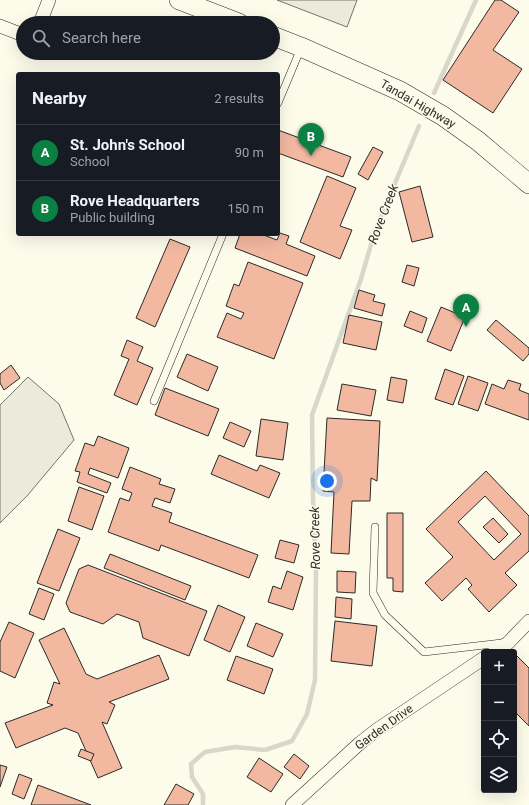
<!DOCTYPE html>
<meta charset="utf-8">
<style>
body{margin:0;font-family:Roboto,sans-serif;background:#242831;color:#f1f3f6}
.controls{position:absolute;right:12px;bottom:12px;display:grid;overflow:hidden;border-radius:4px;box-shadow:0 4px 16px #0002}
.controls button{width:36px;height:36px;display:grid;place-items:center;padding:0;border:0;border-bottom:1px solid #363941;background:#171b24;color:#f1f3f6;font:20px sans-serif}
.you{position:absolute;left:327px;top:481px;width:14px;height:14px;margin:-10px;border:3px solid #fff;border-radius:50%;background:#1a73e8;box-shadow:0 0 0 6px #1a73e833}
.badge{display:grid;place-items:center;width:26px;height:26px;border-radius:50%;background:#0b8043;color:#fff;font-size:13px;font-weight:700}
.pin{position:absolute;translate:-50% -33px;filter:drop-shadow(0 1px 2px #0008)}
.pin::after{content:'';position:absolute;top:21px;width:14px;height:12px;background:inherit;clip-path:polygon(0 0,100% 0,50% 100%)}
.list{margin:0;padding:0;list-style:none}
h2{display:flex;justify-content:space-between;align-items:center;height:52px;margin:0;padding:0 16px;font-size:17px}
h2 small{font-size:13px;font-weight:400;color:#9ea1a6}
.list li{display:grid;grid-template-columns:26px 1fr auto;gap:12px;align-items:center;box-sizing:border-box;height:56px;padding:0 16px;border-top:1px solid #363941}
.list b{display:block;font-size:15px;white-space:nowrap}
.list p{margin:0;font-size:13px;white-space:nowrap;color:#9ea1a6}
.list em{font-size:13px;font-style:normal;color:#9ea1a6}
.icon{flex:none;width:22px;height:22px;fill:none;stroke:currentColor;stroke-width:2;stroke-linecap:round;stroke-linejoin:round}
.map{position:relative;flex:none;width:529px;height:805px;overflow:hidden}
.search{position:absolute;background:#171b24;box-shadow:0 4px 16px #0002;left:16px;top:16px;width:264px;height:44px;display:flex;align-items:center;gap:10px;box-sizing:border-box;padding:0 14px;border-radius:22px;color:#9ea1a6;font-size:15px}
.panel{position:absolute;background:#171b24;box-shadow:0 4px 16px #0002;left:16px;top:72px;width:264px;height:164px;border-radius:4px}
.map>svg:first-child{display:block}
</style>
<div class="map">
<svg width="529" height="805" viewBox="0 0 529 805">
<rect width="100%" height="100%" fill="#fdfbea"/>
<!-- green -->
<g fill="#ecebdb" stroke="#74746e">
<polygon points="277,0 357,0 347,27"/>
<polygon points="28,377 59,404 74,440 27,496 0,523 0,405"/>
</g>
<g fill="none" stroke-linecap="round" stroke-linejoin="round">
<!-- stream -->
<g stroke="#d8d7c9" stroke-width="4.5">
<polyline points="434,93 476,0"/>
<polyline points="203,805 203,794 192,777 191,764 205,752 235,747 265,750 292,741 307,714 315,680 316,569 313,500 312,415 361,279 375,231 419,126"/>
</g>
</g>
<!-- building -->
<g fill="#f2b8a0" stroke="#2b2b2b" fill-rule="evenodd">
<polygon points="495,0 501,0 519,12 493,50 522,69 493,113 443,80"/>
<polygon points="278,130 351,157 343,177 278,153"/>
<polygon points="373,147 383,152 368,180 358,174"/>
<polygon points="327,176 356,188 340,226 352,230 340,259 300,242"/>
<polygon points="420,186 433,237 412,242 399,192"/>
<polygon points="280,233 289,236 286,244 315,256 307,276 235,248 240,234 261,234 277,240"/>
<polygon points="170,239 190,247 155,327 136,318"/>
<polygon points="248,262 303,283 274,359 217,337 227,313 241,319 244,313 226,306 234,284 239,286"/>
<polygon points="407,265 419,268 414,286 402,282"/>
<polygon points="359,290 375,295 373,301 385,304 382,316 354,308"/>
<polygon points="441,307 465,317 451,351 427,341"/>
<polygon points="410,311 427,318 422,333 404,326"/>
<polygon points="349,315 382,322 376,350 343,343"/>
<polygon points="496,320 529,348 529,354 523,361 487,330"/>
<polygon points="127,340 143,347 137,361 153,368 137,405 114,395 129,359 121,356"/>
<polygon points="187,354 218,367 208,391 177,377"/>
<polygon points="11,365 20,378 4,390 0,383 0,374"/>
<polygon points="445,369 464,376 453,405 435,399"/>
<polygon points="468,376 488,383 478,411 458,404"/>
<polygon points="391,377 407,380 403,403 387,400"/>
<polygon points="508,380 521,384 519,390 529,394 529,420 485,404 492,384 504,389"/>
<polygon points="342,384 376,390 371,416 337,410"/>
<polygon points="165,388 219,409 208,436 155,415"/>
<polygon points="327,418 380,421 377,481 371,478 370,501 352,501 349,554 331,553 334,492 323,491"/>
<polygon points="261,419 288,423 283,460 256,456"/>
<polygon points="230,422 251,431 244,447 223,438"/>
<polygon points="98,436 129,448 118,478 90,468 88,474 111,483 107,493 77,482 80,472 75,471 85,443 94,446"/>
<polygon points="219,455 257,471 260,465 280,473 269,498 211,474"/>
<polygon points="130,467 161,479 159,484 175,489 170,503 155,498 152,506 172,513 169,522 258,555 249,578 161,545 159,551 108,532 120,498 129,501 132,493 122,489"/>
<path d="M486 471 529 516V551L505 573 517 585 489 612 468 589 472 585 466 578 442 601 425 583 453 557 426 529ZM485 496 521 534 494 560 458 522Z"/>
<polygon points="79,487 104,496 92,530 68,521"/>
<polygon points="387,513 403,513 403,592 393,591 393,578 387,578"/>
<polygon points="493,518 508,534 499,543 483,527"/>
<polygon points="58,529 80,538 59,591 37,583"/>
<polygon points="280,540 299,545 294,563 275,558"/>
<polygon points="110,554 191,586 185,600 104,568"/>
<polygon points="88,565 207,611 189,656 143,638 139,622 117,614 103,624 70,612 66,603 79,569"/>
<polygon points="287,571 303,577 293,610 268,602 273,586 281,589"/>
<polygon points="337,571 356,572 355,593 337,592"/>
<polygon points="39,588 54,594 44,620 29,614"/>
<polygon points="336,597 352,599 351,619 335,617"/>
<polygon points="218,605 245,617 230,652 204,640"/>
<polygon points="335,621 377,626 372,666 331,661"/>
<polygon points="9,622 34,633 15,678 0,671 0,642"/>
<polygon points="256,623 283,634 273,657 247,646"/>
<polygon points="64,628 86,674 97,679 159,655 169,679 109,702 115,705 107,724 102,722 122,768 98,778 78,733 65,728 16,748 5,723 53,705 47,703 54,682 60,684 39,640"/>
<polygon points="515,654 529,668 529,726 514,711"/>
<polygon points="236,656 273,669 264,694 227,680"/>
<polygon points="81,749 94,754 91,761 78,756"/>
<polygon points="294,754 309,766 300,779 284,767"/>
<polygon points="259,758 283,774 271,792 247,777"/>
<polygon points="0,765 7,767 0,787"/>
<polygon points="19,774 32,779 24,799 12,794"/>
<polygon points="176,784 194,794 188,805 164,805"/>
<polygon points="38,785 91,805 31,805"/>
</g>
<g fill="none" stroke-linecap="round" stroke-linejoin="round">
<defs>
<g id="service">
<polyline points="278,103 301,48"/>
<polyline points="154,401 223,234"/>
<polyline points="375,527 373,593 385,615 424,652 502,643"/>
</g>
<g id="minor">
<polyline points="40,23 49,0"/>
<polyline points="0,26 23,35"/>
<polyline points="494,652 508,643 529,621"/>
<polyline points="292,805 360,743 378,729 484,658"/>
</g>
<g id="secondary">
<polyline points="179,0 239,23"/>
<polyline points="273,36 301,47 400,91 443,116 478,141 529,184"/>
</g>
</defs>
<!-- service casing -->
<use href="#service" stroke="#2b2b2b" stroke-width="8"/>
<!-- minor casing -->
<use href="#minor" stroke="#2b2b2b" stroke-width="14"/>
<!-- secondary casing -->
<use href="#secondary" stroke="#2b2b2b" stroke-width="20"/>
<!-- service -->
<use href="#service" stroke="#fdfbea" stroke-width="7"/>
<!-- minor -->
<use href="#minor" stroke="#fdfbea" stroke-width="13"/>
<!-- secondary -->
<use href="#secondary" stroke="#fdfbea" stroke-width="19"/>
</g>
<g text-anchor="middle" dominant-baseline="central" stroke-width="3" stroke-linejoin="round" paint-order="stroke">
<!-- street labels -->
<g font-size="12" fill="#2b2b2b" stroke="#fdfbea">
<text transform="translate(418 104) rotate(30)">Tandai Highway</text>
<text transform="translate(384 727) rotate(-36)">Garden Drive</text>
</g>
<!-- water labels -->
<g font-size="13" font-style="italic" fill="#2b2b2b" stroke="#fdfbea">
<text transform="translate(383 214) rotate(-69)">Rove Creek</text>
<text transform="translate(315 538) rotate(-91)">Rove Creek</text>
</g>
</g>
</svg>
<div class="controls">
<button>+</button>
<button>−</button>
<button><svg class="icon" aria-label="locate" viewBox="0 0 24 24"><circle cx="12" cy="12" r="6"/><path d="M12 2v4M12 18v4M2 12h4M18 12h4"/></svg></button>
<button><svg class="icon" aria-label="layers" viewBox="0 0 24 24"><path d="M12 4l9 5-9 5-9-5zM3 14l9 5 9-5"/></svg></button>
</div>
<div class="you"></div>
<div class="pin badge" style="left:466px;top:327px">A</div>
<div class="pin badge" style="left:311px;top:156px">B</div>
<div class="search"><svg class="icon" aria-label="search" viewBox="0 0 24 24"><circle cx="10" cy="10" r="6"/><path d="M15 15l6 6"/></svg>Search here</div>
<section class="panel">
<h2>Nearby<small>2 results</small></h2>
<ul class="list">
<li><span class="badge">A</span><div><b>St. John's School</b><p>School</p></div><em>90 m</em></li>
<li><span class="badge">B</span><div><b>Rove Headquarters</b><p>Public building</p></div><em>150 m</em></li>
</ul>
</section>
</div>
